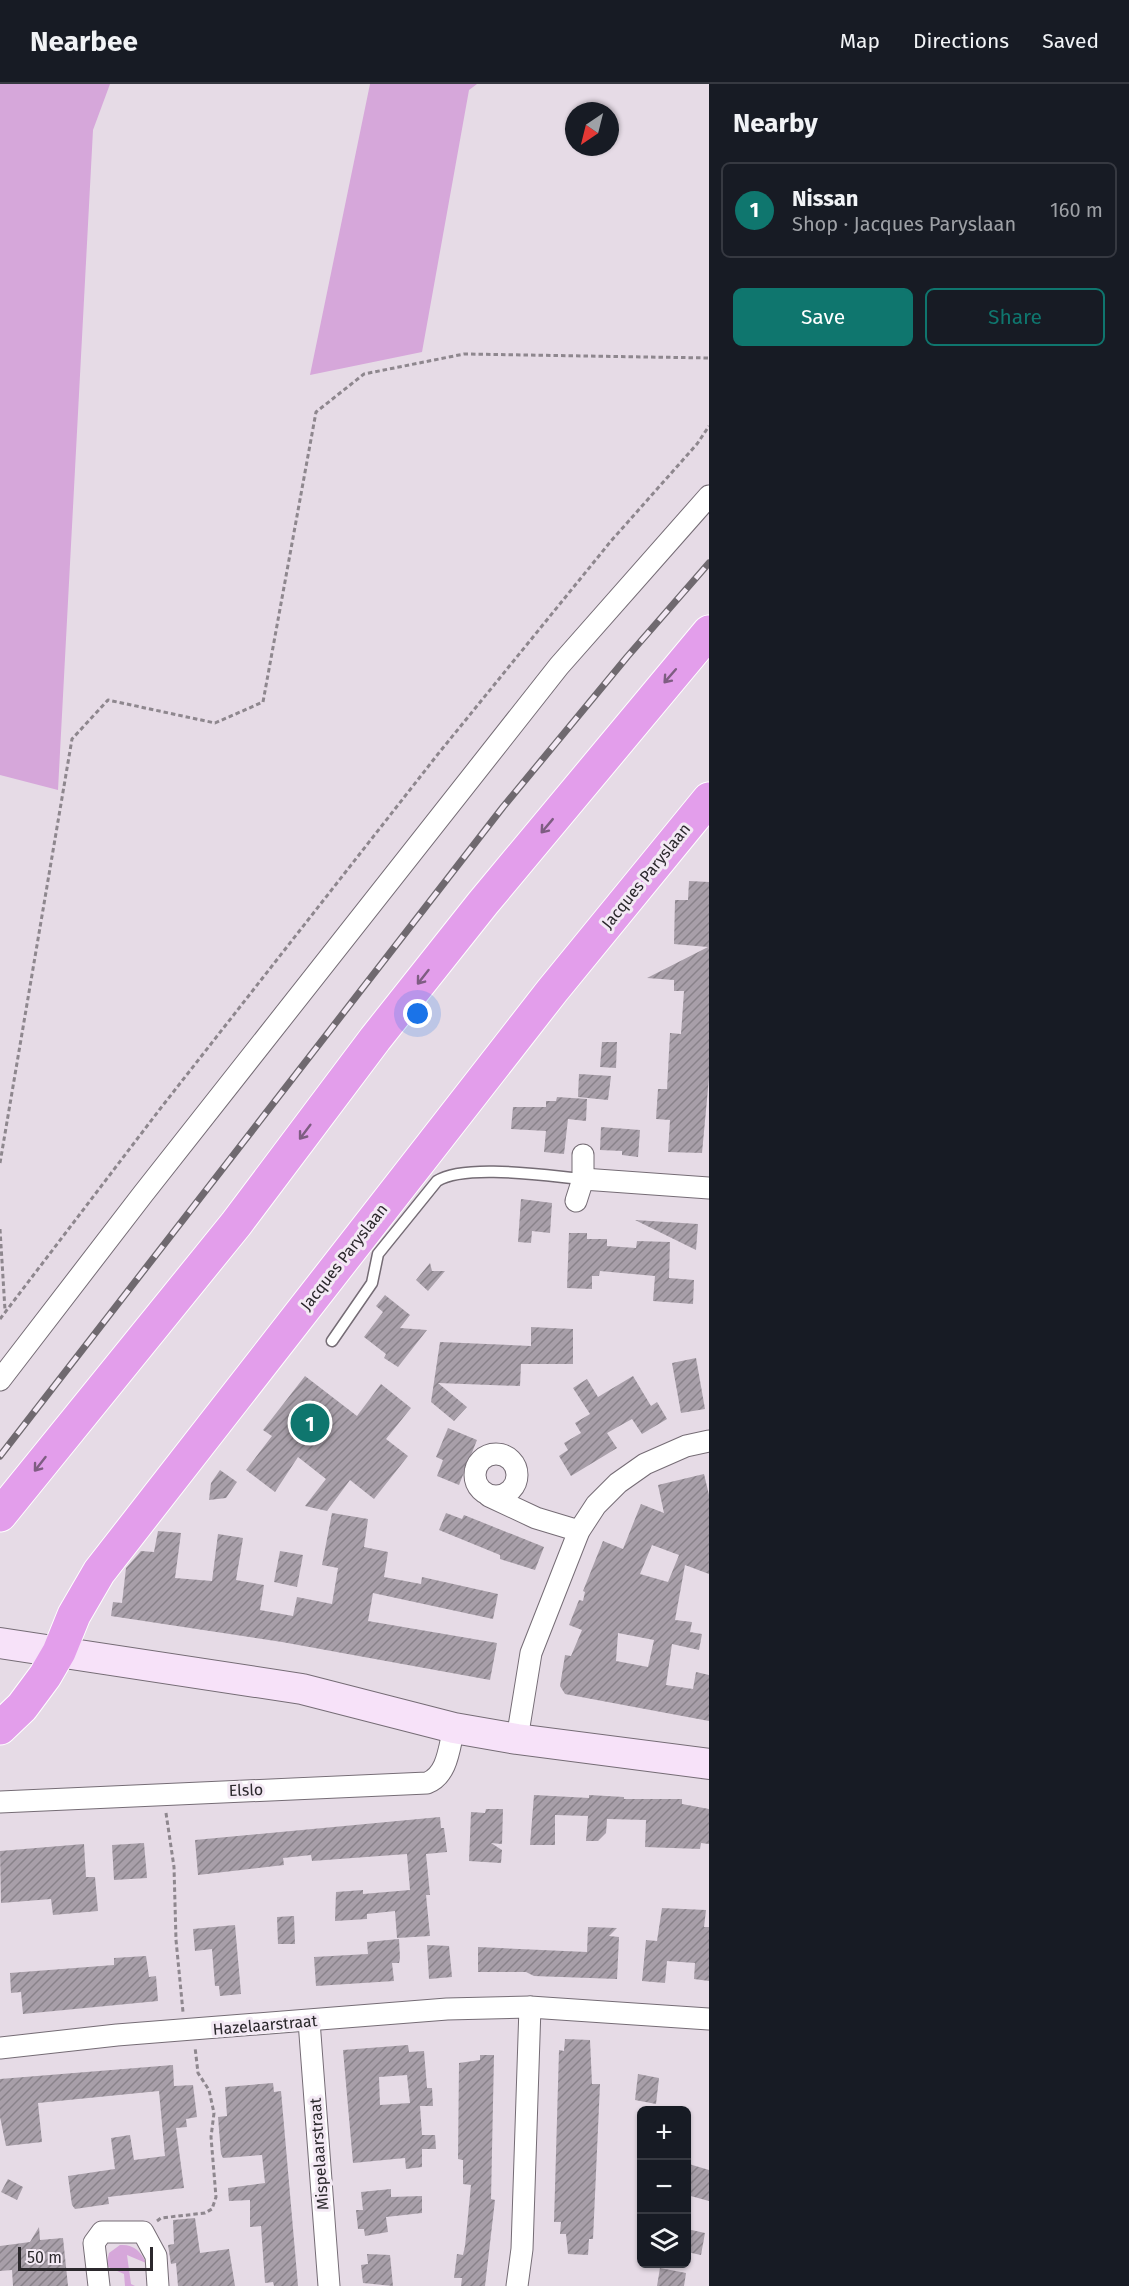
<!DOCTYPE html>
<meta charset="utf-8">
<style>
body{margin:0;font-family:"Fira Sans",sans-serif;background:#20242c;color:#f1f3f6}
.controls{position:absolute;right:18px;bottom:18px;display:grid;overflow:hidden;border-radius:9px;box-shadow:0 2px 4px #0004}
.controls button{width:54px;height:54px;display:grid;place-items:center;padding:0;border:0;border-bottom:2px solid #363941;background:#171b24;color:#f1f3f6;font:30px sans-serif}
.compass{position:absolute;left:565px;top:18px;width:54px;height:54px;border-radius:50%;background:#171b24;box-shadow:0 2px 4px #0004;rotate:215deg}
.scale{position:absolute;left:18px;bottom:15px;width:135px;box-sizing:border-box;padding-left:6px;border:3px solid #2b282c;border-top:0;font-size:16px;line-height:21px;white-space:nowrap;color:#2b282c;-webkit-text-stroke:4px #f3e9f4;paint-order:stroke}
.you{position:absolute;left:418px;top:930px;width:21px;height:21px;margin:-15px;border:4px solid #fff;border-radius:50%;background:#1a73e8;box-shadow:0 0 0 9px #1a73e833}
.badge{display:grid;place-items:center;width:39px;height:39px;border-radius:50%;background:#0f766e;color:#fff;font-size:20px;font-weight:700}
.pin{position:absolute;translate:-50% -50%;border:3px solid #fff;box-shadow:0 2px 6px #0006}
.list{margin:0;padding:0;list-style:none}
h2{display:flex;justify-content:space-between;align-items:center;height:78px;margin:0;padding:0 24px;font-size:26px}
h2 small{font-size:20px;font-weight:400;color:#9ea1a6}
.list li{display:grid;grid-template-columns:39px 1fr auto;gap:18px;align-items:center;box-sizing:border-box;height:96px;margin:0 12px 12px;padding:0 12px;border:2px solid #363941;border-radius:9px}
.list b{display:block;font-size:22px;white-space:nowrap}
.list p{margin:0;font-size:20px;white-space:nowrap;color:#9ea1a6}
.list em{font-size:20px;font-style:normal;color:#9ea1a6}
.actions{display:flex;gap:12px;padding:18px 24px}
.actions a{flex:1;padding:14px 0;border:2px solid #0f766e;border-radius:9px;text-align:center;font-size:21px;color:#0f766e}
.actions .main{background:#0f766e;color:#fff}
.icon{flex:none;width:33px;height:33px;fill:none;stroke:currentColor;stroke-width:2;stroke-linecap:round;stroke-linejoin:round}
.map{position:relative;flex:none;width:709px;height:2202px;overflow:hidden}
header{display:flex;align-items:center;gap:36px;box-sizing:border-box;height:84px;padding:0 30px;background:#171b24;border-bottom:2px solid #363941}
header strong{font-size:28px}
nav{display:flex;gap:33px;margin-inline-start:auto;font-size:21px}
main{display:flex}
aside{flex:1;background:#171b24}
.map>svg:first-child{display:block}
</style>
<header>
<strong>Nearbee</strong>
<nav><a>Map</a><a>Directions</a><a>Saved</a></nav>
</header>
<main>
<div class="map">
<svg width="709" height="2202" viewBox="0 0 709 2202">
<defs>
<pattern id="building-hatch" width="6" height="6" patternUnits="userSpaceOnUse" patternTransform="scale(1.5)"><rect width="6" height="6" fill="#a89fa9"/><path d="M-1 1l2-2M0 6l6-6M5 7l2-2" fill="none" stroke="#89828a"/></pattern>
</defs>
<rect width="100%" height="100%" fill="#e6dbe6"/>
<!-- green -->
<g fill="#d6a7da">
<polygon points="0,0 110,0 93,46 58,706 0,691"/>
<polygon points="370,0 477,0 469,6 422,268 310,291"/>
<path d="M120 2161C133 2160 141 2167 146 2179L127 2171 131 2200 135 2202H125L124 2190 106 2182 109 2169Z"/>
</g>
<!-- building -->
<g fill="url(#building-hatch)" fill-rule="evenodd">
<polygon points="689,797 709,798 709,994 702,1069 668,1068 670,1036 656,1035 658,1005 667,1005 670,949 681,950 684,907 674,907 674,896 647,894 708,863 674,860 675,816 688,816"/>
<polygon points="602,958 617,958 616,984 600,983"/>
<polygon points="579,990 611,992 608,1016 578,1013"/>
<polygon points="557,1013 587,1015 586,1037 568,1035 564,1070 544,1068 546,1047 511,1045 513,1023 546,1023 546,1017 556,1017"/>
<polygon points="601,1043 640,1046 638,1073 622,1071 622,1067 600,1066"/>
<polygon points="521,1115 552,1119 550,1149 532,1147 531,1159 518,1158"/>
<polygon points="635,1136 698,1140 696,1166"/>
<polygon points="569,1149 587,1149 587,1155 607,1155 607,1162 636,1164 637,1157 670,1158 669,1194 694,1196 693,1220 653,1217 655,1192 600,1187 599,1192 592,1192 592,1205 567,1204"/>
<polygon points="430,1179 432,1187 445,1187 428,1207 416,1196"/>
<polygon points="385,1211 410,1231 400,1244 427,1246 398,1283 384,1274 386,1270 364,1253 383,1228 376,1222"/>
<polygon points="531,1243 573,1245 573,1280 521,1280 520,1302 438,1299 467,1323 454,1337 431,1318 440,1258 531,1262"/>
<polygon points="696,1274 705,1325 681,1329 672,1279"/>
<polygon points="305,1292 357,1332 381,1300 411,1324 386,1355 408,1372 374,1415 350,1396 327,1427 305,1422 326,1395 298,1373 275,1408 246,1386 272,1352 263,1346"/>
<polygon points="633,1292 651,1322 657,1318 667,1335 642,1350 632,1335 607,1349 617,1364 571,1392 559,1372 568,1366 564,1359 581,1349 575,1339 590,1330 573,1304 587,1295 598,1313"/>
<polygon points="448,1344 477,1356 459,1401 437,1392 443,1376 436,1373"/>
<polygon points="220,1386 237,1398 226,1414 209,1416 211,1399"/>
<path d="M704 1390 709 1411V1490L685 1481 675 1536 692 1538 690 1548 702 1550 699 1566 672 1560 666 1601 693 1605 696 1588 709 1591V1637L565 1610 560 1602 565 1571 571 1572 582 1546 569 1541 579 1516 583 1517 585 1508 583 1507 603 1457 623 1465 641 1420 664 1429 658 1401ZM652 1461 679 1471 668 1498 640 1490ZM618 1549 654 1556 648 1583 616 1577Z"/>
<polygon points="332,1429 368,1435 364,1463 388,1468 384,1493 421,1500 422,1493 498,1510 493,1535 373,1509 368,1537 497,1559 490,1596 282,1558 111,1532 113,1518 122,1519 126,1484 141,1467 154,1468 158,1447 181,1449 175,1494 212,1497 218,1450 243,1454 236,1496 264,1501 260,1526 293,1532 297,1513 332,1520 338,1484 322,1481"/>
<polygon points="446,1429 462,1435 464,1431 544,1463 535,1486 500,1475 500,1471 439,1446"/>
<polygon points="280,1467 303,1471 297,1503 274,1498"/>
<polygon points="534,1711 589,1714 589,1711 624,1713 624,1715 682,1715 682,1720 709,1725 709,1760 701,1759 700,1765 645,1763 646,1736 607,1735 606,1749 598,1757 586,1757 588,1732 555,1731 555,1761 530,1761"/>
<polygon points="486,1725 503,1725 502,1760 491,1759 502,1766 501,1779 469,1777 471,1728 485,1729"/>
<polygon points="440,1733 441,1744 444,1744 447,1768 426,1770 430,1811 426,1811 430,1852 397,1854 395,1827 367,1830 367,1835 335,1837 336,1808 363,1806 363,1810 410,1806 407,1770 312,1777 311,1771 283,1774 284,1781 198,1791 195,1756"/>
<polygon points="144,1759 147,1794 114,1796 112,1761"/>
<polygon points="84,1760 86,1793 95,1793 98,1827 53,1831 51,1815 1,1819 0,1767"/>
<polygon points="662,1824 706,1826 704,1843 709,1843 709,1897 694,1895 695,1879 667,1877 665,1899 642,1897 646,1856 657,1857"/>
<polygon points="294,1832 295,1860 278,1860 277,1833"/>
<polygon points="235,1841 241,1910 220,1912 219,1902 215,1902 212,1865 195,1867 193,1845"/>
<polygon points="588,1843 617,1844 609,1852 619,1853 617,1895 534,1892 526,1888 478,1888 478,1863 587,1868"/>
<polygon points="399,1855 400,1874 399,1879 392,1879 394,1897 316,1902 314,1873 368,1870 367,1858"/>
<polygon points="427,1861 449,1862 452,1893 429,1895"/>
<polygon points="146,1872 149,1893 156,1892 158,1917 23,1930 21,1908 11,1909 10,1889 114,1881 114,1874"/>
<polygon points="565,1955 590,1956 592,2000 600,2000 593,2155 589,2155 588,2171 568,2170 566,2150 560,2150 561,2138 554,2138 559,1966 564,1967"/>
<path d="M408 1961 409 1968 424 1967 427 2004H432L433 2022H420L422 2051H435L436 2065H422V2083L406 2085 405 2074 353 2079 343 1966ZM407 1991 410 2019 380 2021 379 1993Z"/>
<polygon points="480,1971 494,1971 491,2115 495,2116 485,2202 461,2202 462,2194 454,2194 457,2170 463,2171 465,2162 471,2101 463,2100 463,2076 458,2075 459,1979 480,1976"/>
<polygon points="173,1981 174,2002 193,2001 197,2033 186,2035 187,2043 176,2044 184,2104 108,2113 109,2120 75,2125 72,2121 68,2092 115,2085 111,2054 130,2051 134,2076 165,2072 159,2007 38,2019 42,2058 6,2062 0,2033 0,1995"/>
<polygon points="638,1990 659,1994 656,2020 635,2016"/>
<polygon points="273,1999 274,2008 281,2007 298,2202 274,2202 273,2198 265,2199 261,2142 250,2143 250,2116 229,2117 228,2104 265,2099 262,2071 223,2074 221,2070 218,2033 227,2032 225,2003"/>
<polygon points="689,2080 709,2086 709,2117 687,2111"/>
<polygon points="8,2095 23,2103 17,2116 1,2108"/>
<polygon points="391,2105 391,2113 422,2112 422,2129 386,2133 388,2148 365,2152 364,2145 358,2145 356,2126 363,2126 361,2108"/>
<polygon points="195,2134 200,2169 229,2165 235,2202 178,2202 176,2179 171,2180 168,2161 174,2160 173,2136"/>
<polygon points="39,2143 40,2156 63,2154 68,2202 13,2202 12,2186 0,2187 0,2162 30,2158"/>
<polygon points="687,2145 705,2149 701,2171 687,2168"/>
<polygon points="367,2170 390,2171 393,2202 363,2199 361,2181 368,2180"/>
<polygon points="660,2184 686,2189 684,2202 657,2202"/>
</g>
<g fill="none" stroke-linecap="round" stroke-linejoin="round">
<defs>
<path id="lane" d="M332 1257 372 1199 378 1170 437 1097C465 1079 548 1092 583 1095"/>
<g id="street">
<polyline points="583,1095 709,1104"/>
<polyline points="576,1117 583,1095 583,1071"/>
<polyline points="0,1296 143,1110 559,582 709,412"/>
<circle cx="496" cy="1391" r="21"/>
<polyline points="489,1412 536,1434 579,1447"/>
<polyline points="517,1655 531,1569 579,1447 596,1421 618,1399 645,1380 686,1362 709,1357"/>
<path d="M0 1718 427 1699C448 1691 449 1663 454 1644"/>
<polyline points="309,1937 329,2202"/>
<polyline points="0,1964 117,1951 447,1925 530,1923 709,1935"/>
<polyline points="99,2202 94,2159 102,2148 143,2148 156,2172 158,2202"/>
<polyline points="517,2202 522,2165 530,1923"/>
</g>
<polyline id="secondary" points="0,1559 302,1605 454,1644 517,1655 709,1680"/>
<g id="highway">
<polyline points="0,1431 236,1140 375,955 483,819 709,548"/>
<polyline points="0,1644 22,1623 45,1592 59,1568 74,1531 99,1488 552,907 709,715"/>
</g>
</defs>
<!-- lane casing -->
<use href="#lane" stroke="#756c75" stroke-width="13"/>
<!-- street casing -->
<use href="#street" stroke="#756c75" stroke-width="23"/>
<!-- secondary casing -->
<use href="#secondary" stroke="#756c75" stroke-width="32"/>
<!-- highway casing -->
<use href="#highway" stroke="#fff" stroke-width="35"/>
<!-- path -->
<g stroke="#8e878e" stroke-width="3" stroke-dasharray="4.5 3" stroke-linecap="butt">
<polyline points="0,1079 72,655 108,616 215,639 263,618 316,328 364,290 464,270 709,274"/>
<polyline points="0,1145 5,1226"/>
<polyline points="0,1235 160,1025 438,670 611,457 697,360 709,342"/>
<polyline points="166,1729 174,1783 176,1856 183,1928"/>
<polyline points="157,2137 161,2134 205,2129 212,2125 216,2113 211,2053 214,2029 209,2006 198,1989 195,1963"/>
</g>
<!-- lane -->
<use href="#lane" stroke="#fff" stroke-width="10"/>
<!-- street -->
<use href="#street" stroke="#fff" stroke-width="21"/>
<!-- secondary -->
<use href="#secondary" stroke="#f7e2f9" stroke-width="30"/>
<!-- highway -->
<use href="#highway" stroke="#e39eeb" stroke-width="33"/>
<defs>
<polyline id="rail" points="0,1372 503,723 627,573 709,479"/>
</defs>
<!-- rail casing -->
<use href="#rail" stroke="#6f696f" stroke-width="7"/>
<!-- rail -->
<use href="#rail" stroke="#f3e9f4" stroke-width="4.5" stroke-dasharray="14" stroke-linecap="butt"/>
</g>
<!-- one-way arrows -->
<defs><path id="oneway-shaft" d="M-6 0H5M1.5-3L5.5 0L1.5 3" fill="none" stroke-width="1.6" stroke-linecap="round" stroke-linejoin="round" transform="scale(1.5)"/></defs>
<g stroke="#7e5d82">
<use href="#oneway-shaft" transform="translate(670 592) rotate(131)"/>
<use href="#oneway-shaft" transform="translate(547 742) rotate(130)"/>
<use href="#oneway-shaft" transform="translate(423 893) rotate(128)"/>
<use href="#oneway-shaft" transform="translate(305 1048) rotate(127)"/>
<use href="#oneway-shaft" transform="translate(40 1380) rotate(128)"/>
</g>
<g text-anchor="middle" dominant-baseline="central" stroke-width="6" stroke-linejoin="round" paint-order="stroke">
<!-- street labels -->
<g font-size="16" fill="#2b282c" stroke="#f3e9f4">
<text transform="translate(646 792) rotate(-51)">Jacques Paryslaan</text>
<text transform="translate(344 1173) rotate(-52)">Jacques Paryslaan</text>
<text transform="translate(246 1706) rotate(-2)">Elslo</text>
<text transform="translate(265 1941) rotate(-5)">Hazelaarstraat</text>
<text transform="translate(319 2070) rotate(-94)">Mispelaarstraat</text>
</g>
</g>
</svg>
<div class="controls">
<button>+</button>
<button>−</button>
<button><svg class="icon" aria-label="layers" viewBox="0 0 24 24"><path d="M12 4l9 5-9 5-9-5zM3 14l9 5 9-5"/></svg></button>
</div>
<svg class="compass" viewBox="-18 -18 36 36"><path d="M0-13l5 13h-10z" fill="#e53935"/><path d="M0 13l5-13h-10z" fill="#9ea1a6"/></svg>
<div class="scale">50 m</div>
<div class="you"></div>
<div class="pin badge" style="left:310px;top:1339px">1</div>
</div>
<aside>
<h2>Nearby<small></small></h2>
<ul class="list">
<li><span class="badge">1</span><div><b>Nissan</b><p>Shop · Jacques Paryslaan</p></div><em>160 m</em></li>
</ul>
<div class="actions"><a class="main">Save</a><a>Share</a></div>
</aside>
</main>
